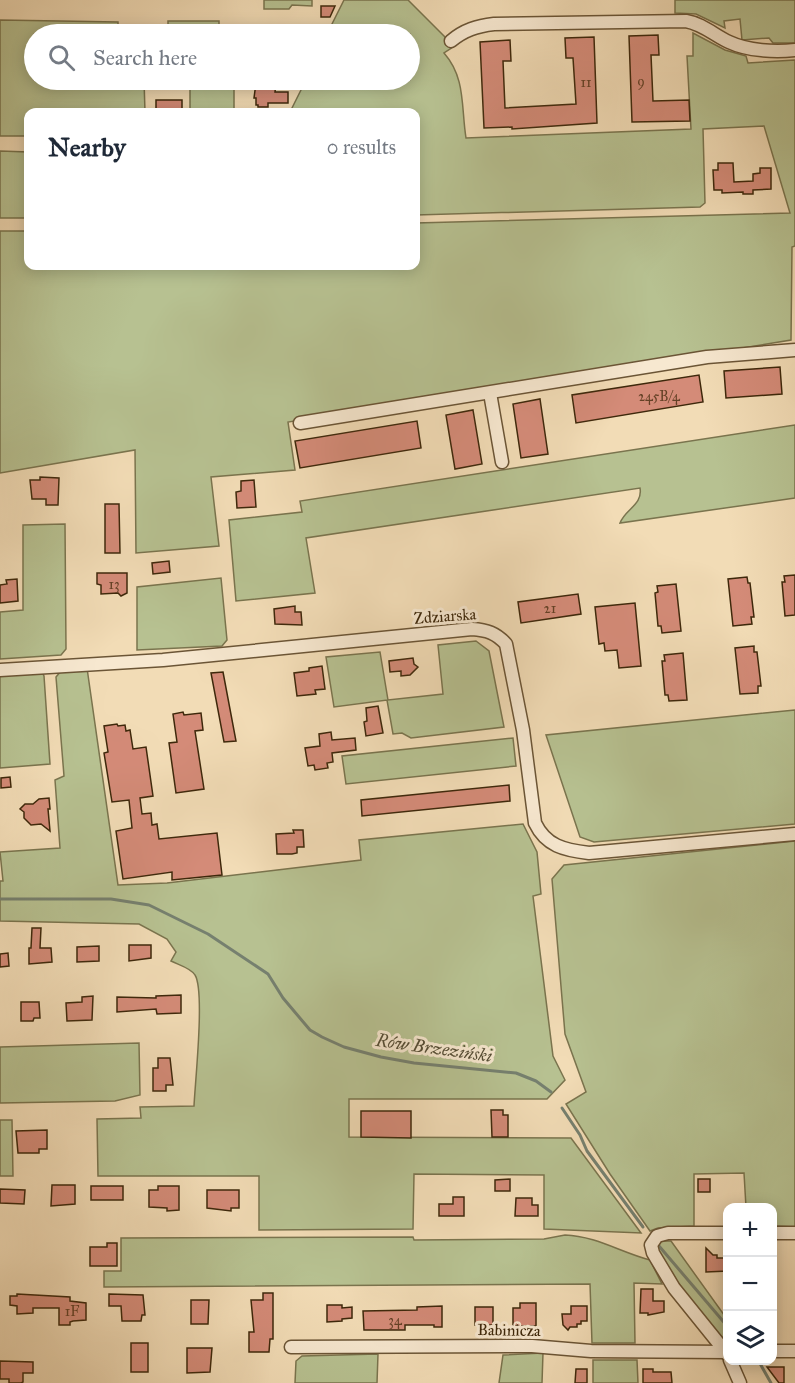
<!DOCTYPE html>
<meta charset="utf-8">
<style>
body{margin:0;font-family:"IM FELL Great Primer",serif;background:#f2f2f3;color:#1f2937}
.controls{position:absolute;right:18px;bottom:18px;display:grid;overflow:hidden;border-radius:12px;box-shadow:0 3px 15px #0003}
.controls button{width:54px;height:54px;display:grid;place-items:center;padding:0;border:0;border-bottom:2px solid #e0e1e3;background:#fff;color:#1f2937;font:30px sans-serif}
.list{margin:0;padding:0;list-style:none}
h2{display:flex;justify-content:space-between;align-items:center;height:78px;margin:0;padding:0 24px;font-size:26px}
h2 small{font-size:20px;font-weight:400;color:#747a83}
.icon{flex:none;width:33px;height:33px;fill:none;stroke:currentColor;stroke-width:2;stroke-linecap:round;stroke-linejoin:round}
.map{position:relative;flex:none;width:795px;height:1383px;overflow:hidden}
.search{position:absolute;background:#fff;box-shadow:0 3px 15px #0003;left:24px;top:24px;width:396px;height:66px;display:flex;align-items:center;gap:15px;box-sizing:border-box;padding:0 21px;border-radius:33px;color:#747a83;font-size:22px}
.panel{position:absolute;background:#fff;box-shadow:0 3px 15px #0003;left:24px;top:108px;width:396px;height:162px;border-radius:12px}
.map>svg:first-child{display:block}
</style>
<div class="map">
<svg width="795" height="1383" viewBox="0 0 795 1383">
<rect width="100%" height="100%" fill="#f2dcb6"/>
<filter id="stains"><feTurbulence type="fractalNoise" baseFrequency=".00333" numOctaves="4"/><feColorMatrix values="0 0 0 0 .2 0 0 0 0 .09 0 0 0 0 .02 0 0 0 .5 -.17"/></filter>
<radialGradient id="worn" r=".72"><stop offset=".6" stop-color="#630" stop-opacity="0"/><stop offset="1" stop-color="#630" stop-opacity=".3"/></radialGradient>
<!-- green -->
<g fill="#b7c191" stroke="#7a744e" stroke-width="1.5">
<polygon points="264,0 312,0 312,6 292,5 289,9 264,9"/>
<path d="M344 0H408L446 38 453 47 444 53C466 78 461 107 466 138L691 129 687 56H693V33L725 50 746 56 748 63 795 60V246L792 247 791 340 288 422 295 470 211 477 219 546 136 553 135 450 0 473V231H28V266H416V223L790 213 764 126 703 129 705 203 700 207 416 215V112H290L306 80H410V34H327Z"/>
<polygon points="675,0 795,0 795,43 773,43 769,38 742,40 740,19 724,21 725,28 696,14 675,13"/>
<polygon points="0,20 118,22 118,34 34,34 34,80 144,80 145,112 28,112 28,136 0,136"/>
<rect x="168" y="21" width="51" height="13"/>
<rect x="190" y="80" width="44" height="32"/>
<polygon points="0,151 28,152 28,218 0,218"/>
<path d="M795 425V498L620 523C625 509 643 505 640 488L306 538 315 593 236 601 229 520 302 512 300 501Z"/>
<polygon points="65,524 66,649 61,655 0,659 0,612 23,610 23,525"/>
<polygon points="221,578 227,640 222,646 137,650 137,587"/>
<polygon points="476,641 489,651 504,727 411,738 402,733 393,734 387,700 334,707 326,657 380,652 388,700 443,694 438,645"/>
<path d="M87 668 118 885 167 883 361 860 359 840 523 824 537 852 541 894 533 896 553 1056 565 1080 547 1099H349V1137L571 1138 641 1233 544 1229V1175L414 1174 413 1229 259 1230V1176H98L97 1119 141 1118 140 1107 194 1106C195 1083 205 991 195 975 191 968 179 965 171 961L176 952 167 939 139 924 0 921V881H3L0 852 60 848 55 780 64 776 56 677 61 671Z"/>
<polygon points="42,672 44,676 50,764 0,768 0,675"/>
<polygon points="795,710 795,824 594,842 580,837 546,735"/>
<polygon points="513,738 516,766 346,784 342,756"/>
<polygon points="795,841 795,1227 773,1226 772,1208 746,1207 744,1173 694,1174 694,1226 658,1228 650,1231 610,1174 566,1104 586,1092 565,1034 552,879 564,865"/>
<polygon points="139,1043 140,1095 115,1101 0,1103 0,1047"/>
<polygon points="0,1120 12,1120 13,1176 0,1176"/>
<path d="M565 1235C596 1236 622 1253 650 1260L662 1284 634 1283 635 1343H592L590 1284 104 1287V1271H121V1238L413 1237 414 1240 544 1239Z"/>
<polygon points="660,1241 671,1241 727,1319 727,1348 663,1263 657,1252"/>
<polygon points="543,1353 542,1383 499,1383 503,1355"/>
<polygon points="378,1354 377,1383 295,1383 296,1361 302,1356"/>
<polygon points="593,1360 637,1360 638,1383 593,1383"/>
</g>
<g fill="none" stroke-linecap="round" stroke-linejoin="round">
<!-- stream -->
<g stroke="#76806f" stroke-width="3">
<polyline points="0,899 111,899 149,905 208,934 268,974 283,998 310,1030 322,1037 344,1047 381,1057 414,1063 516,1073 536,1081 551,1092"/>
<polyline points="562,1108 580,1135 587,1151 643,1227"/>
<polyline points="659,1246 728,1327"/>
<polyline points="758,1360 771,1383"/>
</g>
</g>
<!-- building -->
<g fill="#d48b78" stroke="#3e280b" stroke-width="1.5">
<polygon points="321,6 335,6 330,17 321,17"/>
<polygon points="658,35 659,55 651,55 653,101 689,100 690,121 632,122 629,36"/>
<polygon points="594,37 597,123 512,129 512,127 484,128 480,42 510,40 511,61 503,61 505,108 576,104 573,58 566,58 565,38"/>
<polygon points="256,83 276,83 275,92 288,92 288,103 268,103 268,107 258,107 258,105 256,105 256,98 254,98"/>
<rect x="156" y="100" width="26" height="12"/>
<polygon points="718,163 733,163 734,182 753,181 753,174 760,173 760,168 771,168 771,189 753,190 753,194 743,194 743,192 722,193 722,190 714,190 713,170 718,170"/>
<polygon points="780,367 782,394 726,398 724,371"/>
<polygon points="699,375 703,402 576,423 572,395"/>
<polygon points="540,399 548,454 521,458 513,404"/>
<polygon points="473,410 482,464 455,469 446,415"/>
<polygon points="417,421 421,448 300,468 295,441"/>
<polygon points="40,477 59,478 58,505 46,505 46,499 32,499 30,480 40,480"/>
<polygon points="254,480 256,507 237,508 236,492 241,491 241,481"/>
<polygon points="105,504 119,504 120,553 105,553"/>
<polygon points="169,561 170,572 153,574 152,563"/>
<polygon points="97,573 127,573 127,593 121,596 118,593 101,594 101,585 97,584"/>
<polygon points="795,575 795,615 785,616 782,582 785,582 784,576"/>
<polygon points="747,577 748,583 750,583 754,617 751,617 752,624 733,626 728,579"/>
<polygon points="17,579 18,601 0,603 0,585 7,584 6,580"/>
<polygon points="676,584 681,631 662,633 661,626 658,626 655,593 658,592 657,586"/>
<polygon points="578,594 581,614 521,623 518,602"/>
<polygon points="635,603 641,666 619,668 617,650 605,651 604,643 599,644 595,607"/>
<polygon points="295,606 295,612 301,612 302,625 275,624 274,609"/>
<polygon points="754,646 754,652 757,652 761,686 758,686 758,693 740,694 735,648"/>
<polygon points="683,653 687,700 669,701 668,695 665,695 662,661 665,661 664,655"/>
<polygon points="413,658 414,664 418,667 410,675 401,676 401,671 390,672 389,661"/>
<polygon points="322,666 325,689 315,690 316,694 297,696 294,673 309,671 309,668"/>
<polygon points="223,672 236,741 224,742 211,673"/>
<polygon points="378,706 383,733 366,736 364,722 367,721 366,708"/>
<polygon points="183,712 184,715 201,713 203,730 195,731 204,789 176,793 169,743 177,742 173,714"/>
<polygon points="117,724 118,726 125,725 126,731 130,730 133,749 146,747 153,796 140,798 142,814 151,813 152,825 157,824 159,839 217,833 222,875 172,880 172,872 123,879 116,831 132,828 129,800 112,802 104,753 108,752 104,726"/>
<polygon points="331,732 332,740 355,738 356,750 332,753 333,762 327,763 328,768 315,770 314,765 308,766 305,748 320,746 319,734"/>
<polygon points="10,777 11,787 1,788 1,778"/>
<polygon points="509,785 510,801 362,816 361,800"/>
<polygon points="49,798 50,809 48,809 50,831 41,824 31,825 24,818 24,812 20,809 25,804 33,804 39,799"/>
<polygon points="293,830 303,830 304,847 297,847 297,853 292,854 277,854 276,834 294,833"/>
<polygon points="32,928 41,928 40,948 51,948 52,962 29,964 29,948 31,948"/>
<polygon points="129,945 151,945 151,958 129,961"/>
<polygon points="99,946 99,961 77,962 77,947"/>
<polygon points="8,953 9,966 0,967 0,954"/>
<polygon points="181,995 181,1013 157,1014 156,1009 117,1012 117,997 156,998 156,996"/>
<polygon points="93,996 92,1020 67,1021 66,1003 82,1002 82,997"/>
<polygon points="21,1002 39,1002 40,1018 34,1018 33,1021 21,1021"/>
<polygon points="158,1058 170,1058 173,1085 166,1085 166,1091 153,1091 153,1068 158,1068"/>
<polygon points="491,1110 503,1110 503,1115 508,1115 508,1137 492,1137"/>
<polygon points="361,1111 411,1111 411,1138 361,1137"/>
<polygon points="47,1130 47,1149 39,1149 39,1153 18,1153 16,1131"/>
<polygon points="510,1179 510,1191 495,1191 495,1180"/>
<rect x="698" y="1179" width="12" height="13"/>
<polygon points="52,1185 75,1185 75,1204 51,1206"/>
<rect x="91" y="1186" width="32" height="14"/>
<polygon points="158,1186 179,1186 179,1210 167,1211 167,1208 149,1207 149,1190 158,1190"/>
<polygon points="0,1189 25,1190 24,1204 0,1203"/>
<polygon points="207,1190 239,1190 239,1208 231,1208 231,1211 207,1208"/>
<polygon points="453,1197 464,1197 464,1216 439,1216 439,1204 453,1204"/>
<polygon points="516,1198 532,1198 532,1205 538,1205 538,1216 515,1216"/>
<polygon points="107,1243 117,1243 117,1266 90,1266 90,1247 107,1247"/>
<polygon points="706,1248 713,1255 717,1255 717,1258 728,1258 728,1271 706,1272"/>
<polygon points="641,1289 653,1289 653,1301 664,1301 664,1312 648,1315 648,1313 640,1313"/>
<polygon points="263,1293 273,1293 273,1339 270,1339 269,1352 249,1352 249,1332 254,1332 251,1300 263,1300"/>
<polygon points="17,1294 70,1297 70,1301 86,1303 86,1320 73,1321 70,1322 70,1325 59,1325 59,1308 33,1308 33,1313 17,1314 17,1306 10,1305 10,1296 17,1296"/>
<polygon points="109,1294 143,1295 145,1315 142,1315 141,1321 122,1321 121,1306 109,1306"/>
<polygon points="191,1300 209,1300 208,1324 191,1324"/>
<polygon points="520,1303 536,1303 536,1326 513,1326 513,1308 520,1308"/>
<polygon points="327,1305 342,1305 342,1308 352,1307 352,1318 342,1319 342,1321 327,1322"/>
<polygon points="442,1306 442,1327 434,1327 434,1325 405,1325 405,1330 364,1330 363,1311 417,1310 417,1307"/>
<polygon points="571,1306 587,1306 587,1321 581,1321 581,1324 577,1324 577,1327 570,1327 568,1330 563,1325 562,1314 571,1314"/>
<rect x="475" y="1307" width="18" height="18"/>
<rect x="131" y="1343" width="17" height="29"/>
<polygon points="187,1348 212,1348 210,1372 187,1373"/>
<polygon points="0,1361 33,1362 33,1373 23,1373 23,1382 21,1383 9,1383 9,1379 0,1379"/>
<polygon points="767,1367 784,1367 784,1383 779,1383"/>
<polygon points="576,1369 587,1369 587,1383 575,1383"/>
<polygon points="643,1369 653,1369 653,1372 671,1372 672,1383 643,1383"/>
</g>
<g fill="none" stroke-linecap="round" stroke-linejoin="round">
<defs>
<g id="minor">
<path d="M451 41C464 30 477 26 494 24L686 21C703 24 714 35 729 42 748 51 775 52 795 50"/>
<polyline points="490,393 502,462"/>
<polyline points="300,423 707,357 795,350"/>
<path d="M0 670 163 660 472 629C487 630 496 633 506 644L523 730 535 823C546 846 564 850 589 853L795 834"/>
<polyline points="728,1233 668,1233 657,1236 651,1245 653,1253 674,1288 728,1355"/>
<polyline points="772,1233 795,1233"/>
<polyline points="291,1347 532,1346 591,1351 728,1352"/>
<polyline points="772,1351 795,1351"/>
<polyline points="730,1360 740,1383"/>
</g>
</defs>
<!-- minor casing -->
<use href="#minor" stroke="#6b5536" stroke-width="15"/>
<!-- minor -->
<use href="#minor" stroke="#f7e8d0" stroke-width="12"/>
</g>
<g text-anchor="middle" dominant-baseline="central" stroke-width="6" stroke-linejoin="round" paint-order="stroke">
<!-- number labels -->
<g font-size="14" fill="#644126">
<text x="641" y="81">9</text>
<text x="586" y="82">11</text>
<text x="659" y="396">245B/4</text>
<text x="114" y="584">13</text>
<text x="550" y="608">21</text>
<text x="72" y="1311">1F</text>
<text x="395" y="1320">34</text>
</g>
<!-- street labels -->
<g font-size="16" fill="#3e280b" stroke="#f7e8d0">
<text transform="translate(445 616) rotate(-4)">Zdziarska</text>
<text transform="translate(509 1330) rotate(1)">Babinicza</text>
</g>
<!-- water labels -->
<g font-size="18" font-style="italic" fill="#554d35" stroke="#f7e8d0">
<text transform="translate(434 1048) rotate(8)">Rów Brzeziński</text>
</g>
</g>
<rect width="100%" height="100%" filter="url(#stains)"/>
<rect width="100%" height="100%" fill="url(#worn)"/>
</svg>
<div class="controls">
<button>+</button>
<button>−</button>
<button><svg class="icon" aria-label="layers" viewBox="0 0 24 24"><path d="M12 4l9 5-9 5-9-5zM3 14l9 5 9-5"/></svg></button>
</div>
<div class="search"><svg class="icon" aria-label="search" viewBox="0 0 24 24"><circle cx="10" cy="10" r="6"/><path d="M15 15l6 6"/></svg>Search here</div>
<section class="panel">
<h2>Nearby<small>0 results</small></h2>
<ul class="list">
</ul>
</section>
</div>
